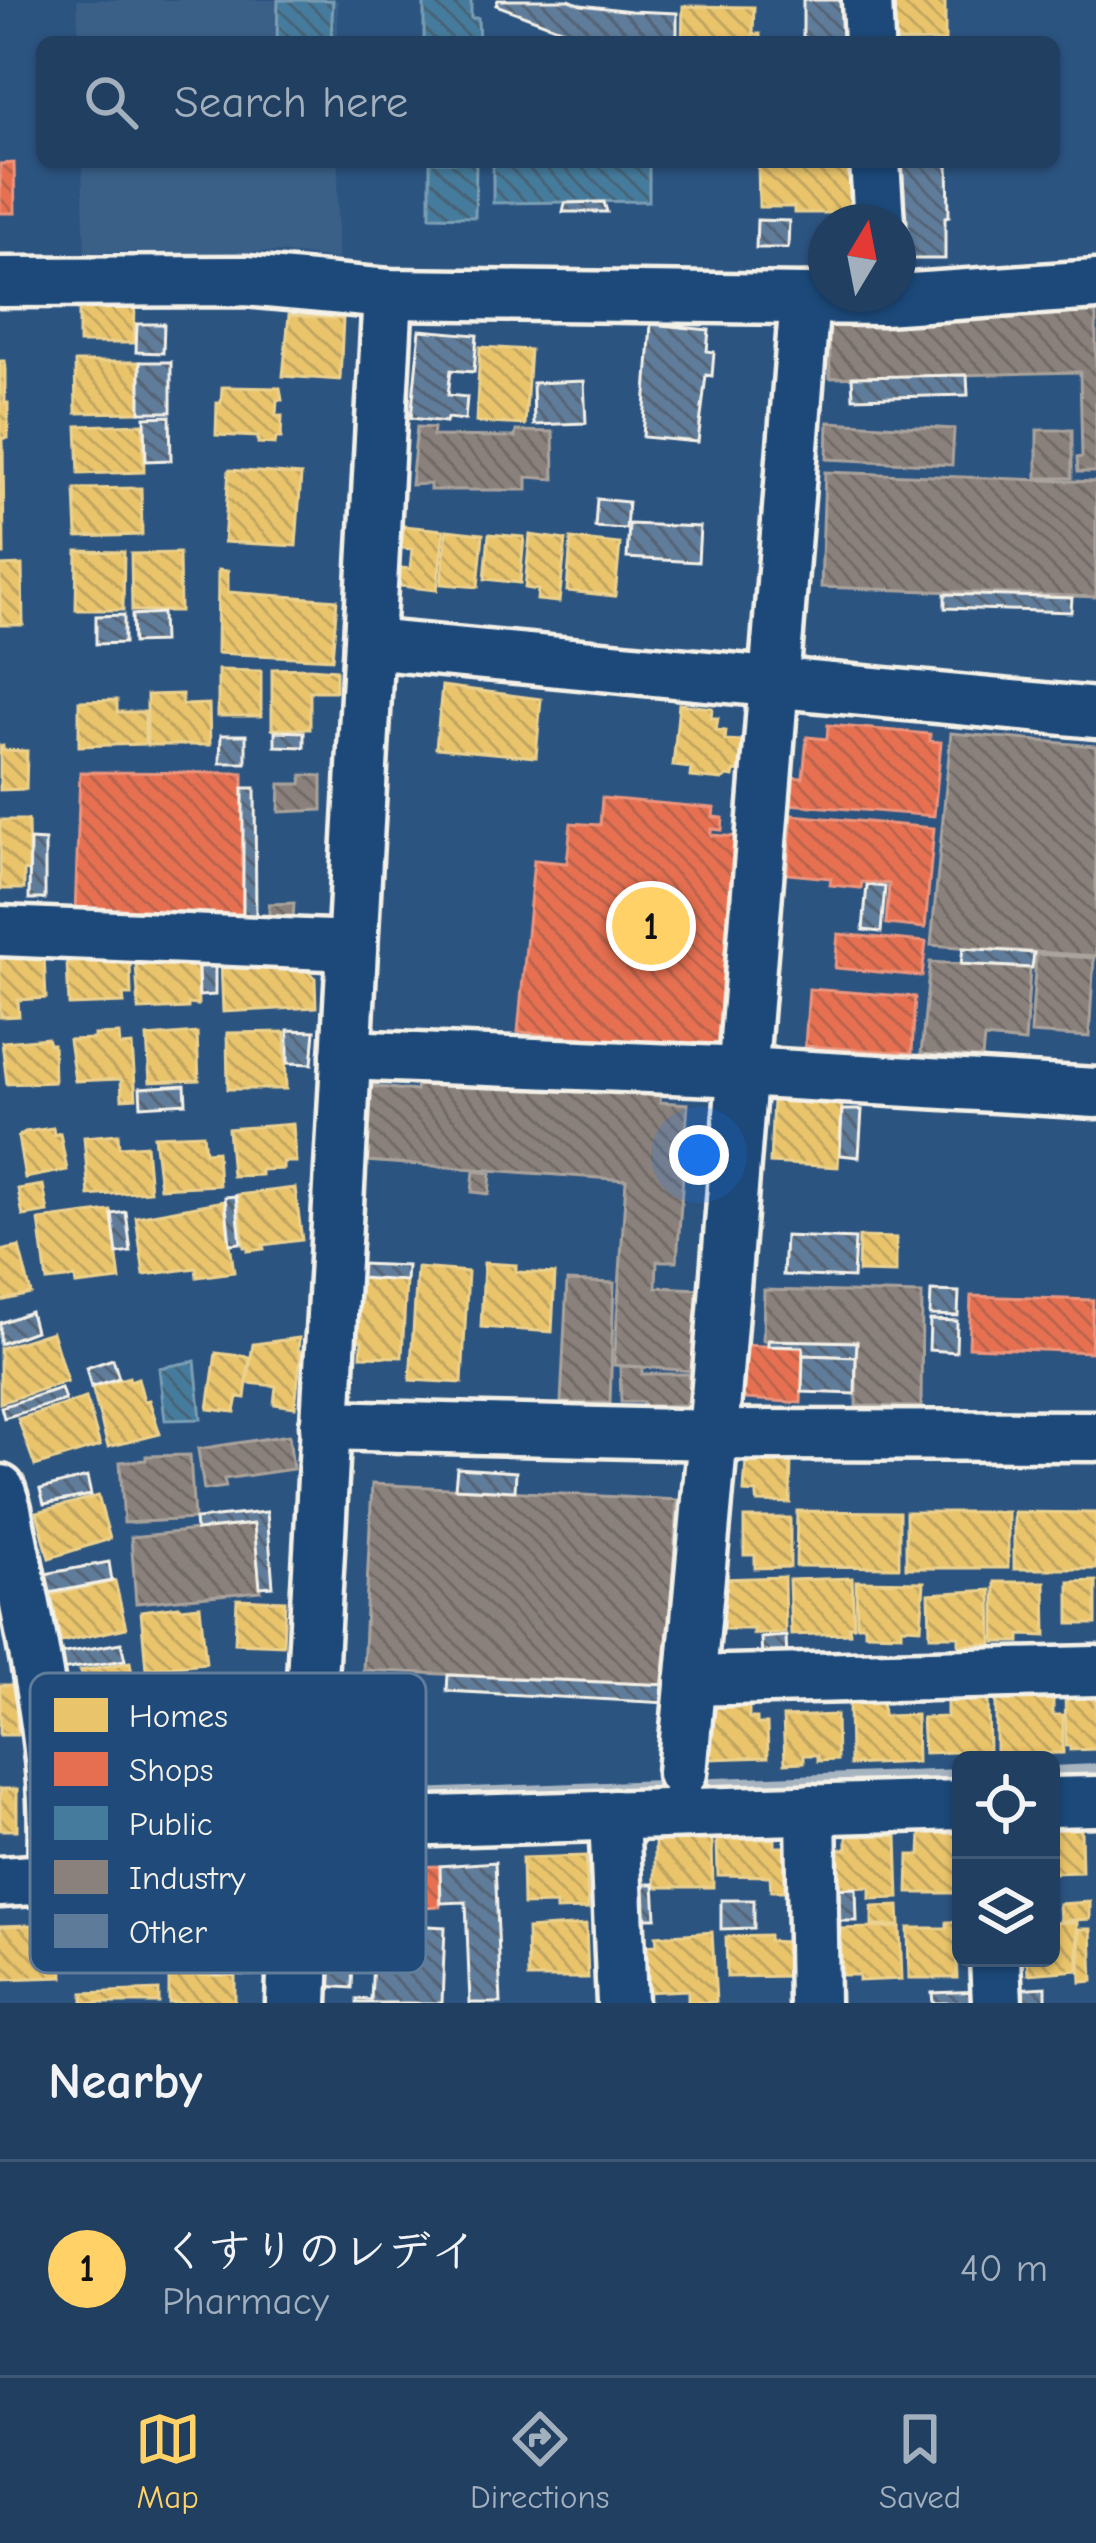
<!DOCTYPE html>
<meta charset="utf-8">
<style>
body{margin:0;font-family:"Comic Neue","Klee One",sans-serif;background:#2d4a6a;color:#f1f3f6}
.controls{position:absolute;right:36px;bottom:36px;display:grid;overflow:hidden;border-radius:18px;box-shadow:0 3px 9px #0004}
.controls button{width:108px;height:108px;display:grid;place-items:center;padding:0;border:0;border-bottom:3px solid #3e5876;background:#213f61;color:#f1f3f6;font:60px sans-serif}
.compass{position:absolute;left:808px;top:204px;width:108px;height:108px;border-radius:50%;background:#213f61;box-shadow:0 3px 9px #0004;rotate:10deg}
.you{position:absolute;left:699px;top:1155px;width:42px;height:42px;margin:-30px;border:9px solid #fff;border-radius:50%;background:#1a73e8;box-shadow:0 0 0 18px #1a73e833}
.badge{display:grid;place-items:center;width:78px;height:78px;border-radius:50%;background:#ffd166;color:#111;font-size:39px;font-weight:700}
.pin{position:absolute;translate:-50% -50%;border:6px solid #fff;box-shadow:0 3px 12px #0006}
.list{margin:0;padding:0;list-style:none}
h2{display:flex;justify-content:space-between;align-items:center;height:156px;margin:0;padding:0 48px;font-size:51px}
h2 small{font-size:39px;font-weight:400;color:#a2afbd}
.list li{display:grid;grid-template-columns:78px 1fr auto;gap:36px;align-items:center;box-sizing:border-box;height:216px;padding:0 48px;border-top:3px solid #3e5876}
.list b{display:block;font-size:45px;white-space:nowrap}
.list p{margin:0;font-size:39px;white-space:nowrap;color:#a2afbd}
.list em{font-size:39px;font-style:normal;color:#a2afbd}
.icon{flex:none;width:66px;height:66px;fill:none;stroke:currentColor;stroke-width:2;stroke-linecap:round;stroke-linejoin:round}
.map{position:relative;flex:none;width:1096px;height:2003px;overflow:hidden}
.search{position:absolute;background:#213f61;box-shadow:0 3px 9px #0004;left:36px;right:36px;top:36px;height:132px;display:flex;align-items:center;gap:30px;box-sizing:border-box;padding:0 42px;border-radius:18px;color:#a2afbd;font-size:45px}
.sheet{height:372px;background:#213f61}
nav{display:flex;justify-content:space-around;align-items:center;box-sizing:border-box;height:168px;border-top:3px solid #3e5876;background:#213f61;font-size:33px;color:#a2afbd}
nav a{display:grid;justify-items:center;gap:6px}
nav .on{color:#ffd166}
.map>svg:first-child{display:block}
</style>
<div class="map">
<svg width="1096" height="2003" viewBox="0 0 1096 2003">
<defs>
<pattern id="homes-back-hatch" width="6" height="6" patternUnits="userSpaceOnUse" patternTransform="scale(3)"><rect width="6" height="6" fill="#e9c46a"/><path d="M-1 5l2 2M0 0l6 6M5-1l2 2" fill="none" stroke="#c1a561"/></pattern>
<pattern id="shops-back-hatch" width="6" height="6" patternUnits="userSpaceOnUse" patternTransform="scale(3)"><rect width="6" height="6" fill="#e76f51"/><path d="M-1 5l2 2M0 0l6 6M5-1l2 2" fill="none" stroke="#b8634e"/></pattern>
<pattern id="public-back-hatch" width="6" height="6" patternUnits="userSpaceOnUse" patternTransform="scale(3)"><rect width="6" height="6" fill="#457b9d"/><path d="M-1 5l2 2M0 0l6 6M5-1l2 2" fill="none" stroke="#476476"/></pattern>
<pattern id="industry-back-hatch" width="6" height="6" patternUnits="userSpaceOnUse" patternTransform="scale(3)"><rect width="6" height="6" fill="#8a817c"/><path d="M-1 5l2 2M0 0l6 6M5-1l2 2" fill="none" stroke="#706a66"/></pattern>
<pattern id="building-back-hatch" width="6" height="6" patternUnits="userSpaceOnUse" patternTransform="scale(3)"><rect width="6" height="6" fill="#5e7b9a"/><path d="M-1 5l2 2M0 0l6 6M5-1l2 2" fill="none" stroke="#556474"/></pattern>
</defs>
<rect width="100%" height="100%" fill="#2c5481"/>
<filter id="ink" filterUnits="userSpaceOnUse"><feTurbulence type="fractalNoise" baseFrequency=".00833" numOctaves="2"/><feDisplacementMap in="SourceGraphic" scale="24" xChannelSelector="R" yChannelSelector="G"/><feConvolveMatrix kernelMatrix="1 2 1 2 8 2 1 2 1" color-interpolation-filters="sRGB"/></filter>
<g filter="url(#ink)">
<!-- built -->
<g fill="#3b6088">
<polygon points="77,0 338,0 338,42 79,42"/>
<polygon points="82,162 338,162 338,259 279,252 85,252"/>
</g>
<!-- homes -->
<g fill="url(#homes-back-hatch)" stroke="#ecd290" stroke-width="3">
<polygon points="891,0 945,0 945,41 894,42"/>
<polygon points="683,6 754,7 753,34 760,34 760,42 682,42"/>
<polygon points="758,162 797,162 797,171 817,171 817,162 856,162 857,201 851,201 852,213 794,213 794,207 759,207"/>
<polygon points="79,305 135,305 134,343 79,343"/>
<polygon points="289,315 343,319 340,380 283,376"/>
<polygon points="480,347 530,350 525,425 476,422"/>
<polygon points="0,361 5,361 5,403 8,403 8,438 3,438 4,554 0,554"/>
<polygon points="75,362 140,362 140,412 76,413"/>
<polygon points="222,387 280,388 282,400 277,400 276,416 282,416 281,438 276,438 275,444 258,443 258,437 216,435 217,403 221,403"/>
<polygon points="143,424 144,472 79,474 77,426"/>
<polygon points="229,470 301,475 296,546 224,542"/>
<polygon points="141,488 142,535 77,537 75,489"/>
<polygon points="404,526 444,530 437,590 399,586 401,568 410,569 412,549 401,548"/>
<polygon points="447,530 483,534 478,587 441,584"/>
<polygon points="489,534 524,537 520,583 485,579"/>
<polygon points="530,535 566,540 559,602 537,600 538,590 525,588"/>
<polygon points="571,539 620,544 615,596 567,591"/>
<polygon points="77,551 124,552 123,610 76,610"/>
<polygon points="179,553 180,611 132,611 131,554"/>
<polygon points="22,565 23,625 0,625 0,566"/>
<polygon points="218,570 228,571 228,592 337,600 332,659 217,653"/>
<polygon points="310,668 336,670 336,691 310,691 310,729 272,729 272,669"/>
<polygon points="218,670 261,671 261,716 218,716"/>
<polygon points="442,686 541,699 536,757 436,748"/>
<polygon points="182,694 182,705 209,704 210,745 147,745 147,695"/>
<polygon points="117,700 117,712 145,712 145,744 79,746 79,701"/>
<polygon points="679,704 712,708 711,718 718,718 716,730 726,731 725,740 742,741 739,772 734,771 733,777 728,776 722,780 690,777 691,768 673,766"/>
<polygon points="0,746 3,746 3,750 27,751 26,789 0,790"/>
<polygon points="0,820 28,820 29,871 24,870 24,889 0,889"/>
<polygon points="44,955 46,998 18,1000 19,1016 0,1017 0,958"/>
<polygon points="294,959 315,978 316,1007 223,1012 221,962"/>
<polygon points="130,960 131,995 123,995 124,1003 69,1005 67,963"/>
<polygon points="197,963 198,1005 188,1004 188,1008 139,1010 136,965"/>
<polygon points="285,1032 286,1089 228,1089 227,1033"/>
<polygon points="197,1033 199,1080 150,1082 147,1037"/>
<polygon points="119,1034 120,1046 132,1045 136,1098 122,1099 121,1079 75,1081 69,1040 94,1039 94,1035"/>
<polygon points="47,1038 49,1044 53,1044 54,1082 7,1084 2,1042"/>
<polygon points="773,1099 842,1103 838,1167 770,1163"/>
<polygon points="293,1124 296,1162 283,1162 283,1169 261,1170 261,1175 232,1176 228,1129"/>
<polygon points="53,1128 54,1135 60,1133 67,1170 25,1178 18,1137 25,1132"/>
<polygon points="118,1134 119,1147 146,1145 150,1191 89,1196 84,1137"/>
<polygon points="203,1134 205,1152 217,1151 219,1185 160,1188 154,1136"/>
<polygon points="43,1185 48,1212 23,1216 18,1189"/>
<polygon points="295,1188 302,1240 263,1245 264,1249 248,1251 248,1247 244,1247 237,1195"/>
<polygon points="224,1201 234,1272 197,1277 196,1268 144,1275 136,1217"/>
<polygon points="111,1211 120,1280 76,1285 75,1278 47,1281 39,1220"/>
<polygon points="859,1237 896,1238 896,1273 858,1272"/>
<polygon points="19,1247 31,1294 0,1301 0,1251"/>
<polygon points="484,1263 516,1265 516,1272 555,1274 552,1332 481,1327"/>
<polygon points="417,1268 468,1272 462,1383 410,1380"/>
<polygon points="360,1278 406,1281 402,1357 361,1356 362,1340 358,1340"/>
<polygon points="52,1332 67,1381 0,1403 0,1348"/>
<polygon points="299,1338 298,1351 301,1351 295,1407 274,1404 276,1386 247,1383 253,1344"/>
<polygon points="216,1353 250,1357 245,1398 238,1397 235,1412 208,1409"/>
<polygon points="129,1377 130,1381 138,1378 144,1401 149,1400 160,1434 108,1447 92,1387"/>
<polygon points="86,1398 100,1446 35,1466 18,1419"/>
<polygon points="791,1458 790,1503 757,1502 757,1493 744,1492 746,1459"/>
<polygon points="98,1496 110,1539 49,1558 37,1512"/>
<polygon points="797,1511 899,1512 899,1567 796,1566"/>
<rect x="906" y="1512" width="102" height="56"/>
<polygon points="1014,1512 1096,1513 1096,1569 1014,1569"/>
<polygon points="744,1518 790,1518 790,1567 755,1568 755,1555 744,1555"/>
<polygon points="784,1577 785,1633 753,1634 754,1629 724,1629 721,1579"/>
<polygon points="852,1578 854,1626 849,1626 850,1633 791,1635 789,1580"/>
<polygon points="115,1581 126,1628 61,1642 51,1595"/>
<polygon points="856,1581 924,1582 921,1628 902,1627 902,1634 865,1633 865,1625 857,1625"/>
<polygon points="1096,1581 1096,1624 1069,1624 1069,1582"/>
<polygon points="995,1582 1045,1582 1046,1636 1020,1635 1020,1642 995,1642"/>
<polygon points="991,1590 992,1644 959,1645 959,1636 930,1636 929,1594"/>
<polygon points="237,1599 285,1601 283,1645 235,1643"/>
<polygon points="179,1606 180,1608 200,1606 206,1663 146,1669 141,1611"/>
<polygon points="130,1662 138,1709 76,1720 71,1693 84,1690 80,1671"/>
<polygon points="0,1685 16,1685 17,1735 0,1735"/>
<polygon points="1096,1690 1096,1749 1070,1750 1070,1746 1066,1746 1065,1691"/>
<polygon points="996,1696 1039,1696 1039,1700 1053,1700 1053,1715 1063,1715 1063,1753 996,1754"/>
<polygon points="988,1698 989,1751 924,1753 922,1718 947,1717 947,1699"/>
<polygon points="882,1701 883,1716 916,1715 917,1762 850,1765 849,1702"/>
<polygon points="749,1705 749,1718 757,1718 757,1724 767,1724 768,1757 710,1759 709,1706"/>
<polygon points="836,1715 837,1760 818,1761 818,1755 804,1755 804,1762 785,1763 783,1717"/>
<rect x="0" y="1789" width="17" height="41"/>
<polygon points="1081,1829 1082,1872 1051,1873 1051,1830"/>
<polygon points="921,1833 961,1834 961,1893 908,1893 909,1855 920,1855"/>
<polygon points="847,1836 897,1836 899,1898 870,1899 870,1887 829,1889 828,1849 847,1849"/>
<polygon points="775,1839 775,1847 788,1847 789,1891 771,1891 770,1876 718,1875 717,1840"/>
<polygon points="655,1840 712,1840 713,1887 655,1887"/>
<polygon points="586,1856 588,1909 556,1910 556,1904 523,1905 522,1858"/>
<polygon points="1090,1902 1090,1919 1060,1921 1059,1904"/>
<polygon points="899,1906 900,1926 872,1926 872,1907"/>
<polygon points="947,1922 961,1922 961,1950 956,1950 957,1978 909,1978 908,1928 947,1928"/>
<polygon points="1077,1922 1078,1970 1028,1974 1027,1962 1020,1962 1020,1958 1051,1958 1051,1923"/>
<polygon points="61,1924 63,1977 1,1979 0,1926"/>
<polygon points="586,1925 588,1978 528,1978 527,1929"/>
<polygon points="900,1927 902,1979 859,1981 859,1975 842,1975 841,1929"/>
<polygon points="1079,1929 1091,1929 1093,1981 1081,1982"/>
<polygon points="712,1932 716,2002 688,2003 688,1990 645,1992 644,1946 657,1945 656,1936"/>
<polygon points="769,1936 769,1941 785,1942 785,1953 790,1954 793,1976 727,1977 726,1937"/>
<polygon points="235,1975 235,2003 169,2003 169,1976"/>
<polygon points="159,1990 159,2003 83,2003 83,1993"/>
</g>
<!-- shops -->
<g fill="url(#shops-back-hatch)" stroke="#eb967e" stroke-width="3">
<polygon points="14,163 15,213 0,213 0,164"/>
<polygon points="828,725 930,734 930,741 941,742 934,816 786,804 789,777 803,778 807,737 827,739"/>
<polygon points="80,772 243,773 243,921 75,915"/>
<polygon points="602,798 714,808 713,817 723,818 722,830 711,829 711,835 738,837 719,1050 518,1032 534,860 567,863 571,823 600,825"/>
<polygon points="792,815 934,828 925,928 886,924 889,884 862,882 861,888 830,885 831,878 787,874"/>
<polygon points="838,934 926,942 922,976 835,968"/>
<polygon points="809,989 915,997 912,1053 805,1046"/>
<polygon points="971,1296 1093,1300 1091,1352 969,1347"/>
<polygon points="743,1345 803,1348 801,1403 746,1399 741,1392"/>
<polygon points="440,1866 440,1906 335,1911 334,1869"/>
</g>
<!-- public -->
<g fill="url(#public-back-hatch)" stroke="#7a9eb4" stroke-width="3">
<polygon points="278,0 333,0 331,42 277,42"/>
<polygon points="424,0 471,0 471,18 478,18 479,42 424,42"/>
<polygon points="430,162 476,162 475,217 430,216"/>
<polygon points="493,162 649,162 649,201 493,203"/>
<polygon points="195,1361 201,1419 165,1420 159,1368"/>
</g>
<!-- industry -->
<g fill="url(#industry-back-hatch)" stroke="#aaa39c" stroke-width="3">
<polygon points="1096,313 1096,472 1078,472 1077,458 1082,457 1080,372 830,378 829,319"/>
<polygon points="828,422 954,429 952,465 827,459"/>
<polygon points="417,427 434,428 433,436 515,437 516,431 553,432 554,479 527,477 527,490 430,490 430,484 411,485"/>
<rect x="1037" y="430" width="35" height="48"/>
<polygon points="825,472 1096,482 1096,597 821,587"/>
<polygon points="951,733 1096,746 1096,956 931,945"/>
<polygon points="302,775 322,776 322,810 279,812 280,784 301,784"/>
<polygon points="294,903 293,921 269,920 269,904"/>
<polygon points="1036,954 1094,958 1089,1037 1031,1033"/>
<polygon points="930,962 1030,969 1025,1042 984,1038 982,1058 921,1054"/>
<polygon points="418,1077 661,1090 660,1102 688,1104 677,1261 657,1261 656,1287 700,1289 694,1371 614,1365 626,1180 366,1161 369,1086 416,1091"/>
<polygon points="474,1171 491,1173 489,1194 472,1192"/>
<polygon points="567,1281 614,1283 610,1403 561,1403"/>
<polygon points="764,1290 922,1294 921,1407 856,1406 857,1341 763,1340"/>
<polygon points="620,1366 642,1367 642,1374 689,1374 689,1400 684,1405 642,1406 643,1402 621,1402"/>
<polygon points="289,1435 293,1469 224,1479 226,1487 204,1490 198,1449"/>
<polygon points="190,1455 194,1519 124,1523 120,1462 146,1460 146,1456"/>
<polygon points="372,1484 677,1500 667,1685 363,1670"/>
<polygon points="254,1524 261,1591 136,1603 131,1537"/>
</g>
<g fill="none" stroke-linecap="round" stroke-linejoin="round">
<!-- stream -->
<g stroke="#a7b4c0" stroke-width="12">
<polyline points="1051,1772 1096,1770"/>
<polyline points="335,1798 961,1775"/>
</g>
</g>
<!-- building -->
<g fill="url(#building-back-hatch)" stroke="#f4f1e8" stroke-width="3">
<polygon points="498,0 569,0 581,5 631,11 677,13 677,40 629,41 571,33 496,5"/>
<rect x="803" y="0" width="49" height="42"/>
<polygon points="899,162 948,162 949,216 945,217 945,259 908,259 907,220 901,219"/>
<polygon points="604,202 607,212 563,212 565,203"/>
<polygon points="757,220 789,221 788,248 756,248"/>
<polygon points="137,324 164,324 163,353 136,352"/>
<polygon points="651,324 709,330 707,351 714,352 712,376 706,375 698,442 643,437"/>
<polygon points="420,330 477,335 474,372 451,370 448,395 467,397 465,420 447,418 446,422 411,418"/>
<rect x="140" y="362" width="31" height="50"/>
<polygon points="967,375 968,395 853,398 852,377"/>
<polygon points="584,381 586,423 534,425 533,383"/>
<polygon points="170,416 171,460 146,461 145,417"/>
<polygon points="597,499 628,502 626,529 595,527"/>
<polygon points="629,524 700,527 698,562 627,558"/>
<polygon points="945,594 1072,598 1071,612 945,608"/>
<polygon points="162,613 163,642 133,643 132,615"/>
<polygon points="124,615 124,643 96,644 96,616"/>
<polygon points="275,731 304,732 304,747 275,746"/>
<polygon points="221,735 246,735 246,763 220,763"/>
<polygon points="243,788 255,788 256,921 243,921"/>
<polygon points="30,840 45,841 45,899 29,899"/>
<polygon points="867,885 885,887 881,932 863,930"/>
<polygon points="963,948 1034,953 1032,968 961,964"/>
<polygon points="215,966 215,995 199,996 198,967"/>
<polygon points="288,1030 315,1031 312,1064 288,1063"/>
<polygon points="185,1085 186,1103 141,1106 140,1088"/>
<polygon points="842,1110 862,1110 859,1157 840,1155"/>
<polygon points="236,1196 241,1243 230,1244 225,1197"/>
<polygon points="126,1212 131,1252 117,1254 112,1214"/>
<polygon points="785,1236 855,1239 853,1278 783,1275"/>
<polygon points="361,1264 407,1266 406,1281 360,1278"/>
<polygon points="931,1291 959,1292 958,1316 930,1315"/>
<polygon points="30,1312 35,1331 0,1344 0,1323"/>
<polygon points="930,1320 957,1321 956,1352 929,1350"/>
<polygon points="768,1340 857,1342 856,1357 803,1355 803,1347 768,1346"/>
<polygon points="803,1355 856,1357 855,1394 802,1392"/>
<polygon points="113,1359 119,1378 91,1387 86,1368"/>
<polygon points="61,1388 65,1400 4,1418 1,1407"/>
<polygon points="457,1468 516,1472 515,1491 455,1488"/>
<polygon points="87,1477 91,1495 44,1504 40,1489"/>
<polygon points="267,1512 273,1586 260,1587 254,1524 196,1530 195,1519"/>
<polygon points="109,1562 112,1581 49,1593 45,1574"/>
<polygon points="786,1636 787,1660 762,1662 761,1638"/>
<polygon points="121,1643 125,1660 61,1670 59,1654"/>
<polygon points="448,1675 667,1685 667,1703 447,1691"/>
<polygon points="495,1862 501,2003 470,2003 466,1902 441,1903 440,1866"/>
<polygon points="639,1884 654,1884 656,1918 640,1918"/>
<polygon points="856,1888 857,1921 830,1921 829,1889"/>
<polygon points="721,1900 754,1900 754,1928 721,1929"/>
<polygon points="375,1923 445,1927 442,2003 357,2003 357,1999 371,2000"/>
<polygon points="325,1930 354,1931 352,1988 323,1986"/>
<polygon points="165,1959 253,1963 252,1975 193,1973 192,1967 165,1967"/>
<polygon points="1046,1987 1046,2003 1016,2003 1015,1989"/>
<polygon points="981,1991 982,2003 933,2003 932,1993"/>
</g>
<g fill="none" stroke-linecap="round" stroke-linejoin="round">
<defs>
<g id="minor">
<polyline points="867,0 869,42"/>
<polyline points="875,162 879,222"/>
<polyline points="0,282 246,281 388,294 883,300 1096,285"/>
<polyline points="388,294 304,1825 961,1805"/>
<polyline points="369,644 1096,713"/>
<polyline points="0,931 352,946"/>
<polyline points="346,1055 743,1072 1096,1093"/>
<polyline points="325,1425 713,1435 805,299"/>
<path d="M0 1490 6 1509C29 1631 62 1755 52 1879L0 1882"/>
<polyline points="690,1681 1096,1671"/>
<polyline points="682,1773 713,1435 1096,1436"/>
<polyline points="1051,1802 1096,1801"/>
<polyline points="811,1809 814,2003"/>
<polyline points="614,1815 622,2003"/>
<polyline points="995,1958 997,2003"/>
</g>
<polyline id="tertiary" points="297,2003 304,1825"/>
</defs>
<!-- minor casing -->
<use href="#minor" stroke="#f4f1e8" stroke-width="57"/>
<!-- tertiary casing -->
<use href="#tertiary" stroke="#f4f1e8" stroke-width="69"/>
<!-- minor -->
<use href="#minor" stroke="#1f4a7a" stroke-width="48"/>
<!-- tertiary -->
<use href="#tertiary" stroke="#1f4a7a" stroke-width="60"/>
</g>
</g>
<!-- legend -->
<rect x="30" y="1673" width="396" height="300" rx="18" fill="#1f4a7a" stroke="#5f7c9b" stroke-width="3"/>
<rect x="54" y="1698" width="54" height="34" fill="#e9c46a"/>
<rect x="54" y="1752" width="54" height="34" fill="#e76f51"/>
<rect x="54" y="1806" width="54" height="34" fill="#457b9d"/>
<rect x="54" y="1860" width="54" height="34" fill="#8a817c"/>
<rect x="54" y="1914" width="54" height="34" fill="#5e7b9a"/>
<g font-size="33" fill="#f4f1e8">
<text x="129" y="1727">Homes</text>
<text x="129" y="1781">Shops</text>
<text x="129" y="1835">Public</text>
<text x="129" y="1889">Industry</text>
<text x="129" y="1943">Other</text>
</g>
</svg>
<div class="controls">
<button><svg class="icon" aria-label="locate" viewBox="0 0 24 24"><circle cx="12" cy="12" r="6"/><path d="M12 2v4M12 18v4M2 12h4M18 12h4"/></svg></button>
<button><svg class="icon" aria-label="layers" viewBox="0 0 24 24"><path d="M12 4l9 5-9 5-9-5zM3 14l9 5 9-5"/></svg></button>
</div>
<svg class="compass" viewBox="-18 -18 36 36"><path d="M0-13l5 13h-10z" fill="#e53935"/><path d="M0 13l5-13h-10z" fill="#a2afbd"/></svg>
<div class="you"></div>
<div class="pin badge" style="left:651px;top:926px">1</div>
<div class="search"><svg class="icon" aria-label="search" viewBox="0 0 24 24"><circle cx="10" cy="10" r="6"/><path d="M15 15l6 6"/></svg>Search here</div>
</div>
<section class="sheet">
<h2>Nearby<small></small></h2>
<ul class="list">
<li><span class="badge">1</span><div><b>くすりのレデイ</b><p>Pharmacy</p></div><em>40 m</em></li>
</ul>
</section>
<nav>
<a class="on"><svg class="icon" aria-label="map" viewBox="0 0 24 24"><path d="M3 6l6-2 6 2 6-2v14l-6 2-6-2-6 2zM9 4v14M15 6v14"/></svg>Map</a>
<a><svg class="icon" aria-label="directions" viewBox="0 0 24 24"><path d="M12 3l9 9-9 9-9-9zM9 14v-3h6M13 9l2 2-2 2"/></svg>Directions</a>
<a><svg class="icon" aria-label="saved" viewBox="0 0 24 24"><path d="M7 4h10v16l-5-4-5 4z"/></svg>Saved</a>
</nav>
